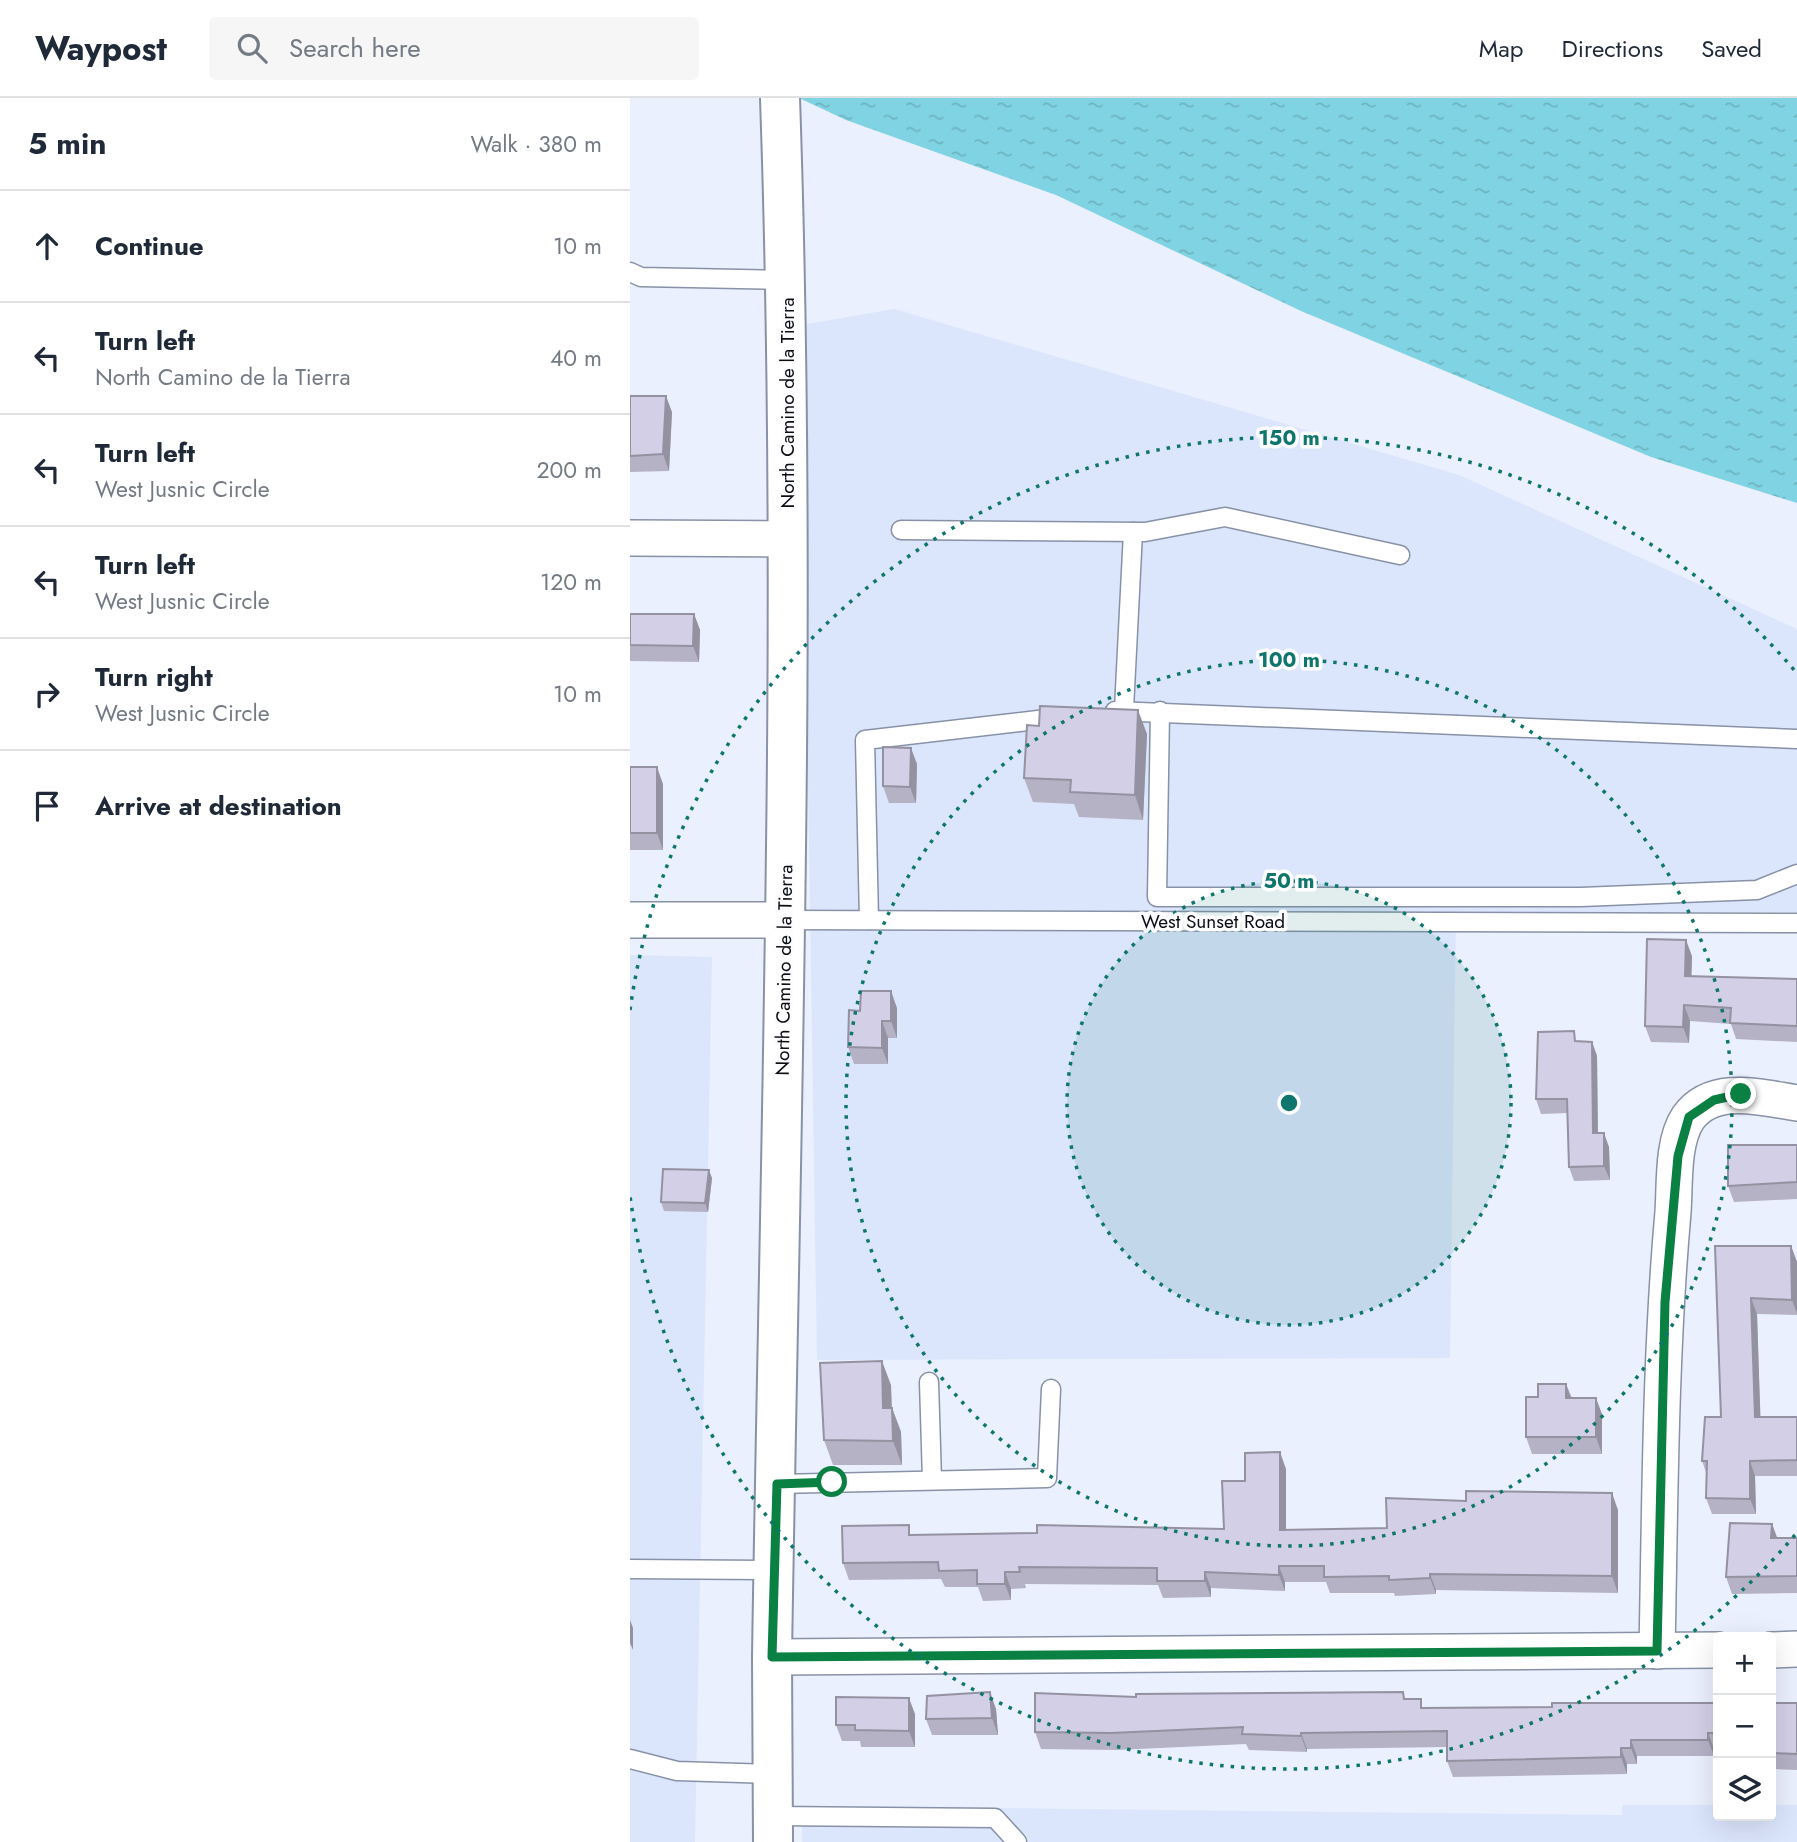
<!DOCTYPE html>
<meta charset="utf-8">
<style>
body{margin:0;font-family:Jost,sans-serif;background:#f6f6f7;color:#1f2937}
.controls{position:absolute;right:21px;bottom:21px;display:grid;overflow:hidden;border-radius:7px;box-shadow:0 7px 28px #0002}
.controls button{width:63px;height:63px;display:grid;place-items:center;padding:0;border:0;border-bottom:2px solid #e0e1e3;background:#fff;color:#1f2937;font:35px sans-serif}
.stop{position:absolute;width:21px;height:21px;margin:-16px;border:5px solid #0b8043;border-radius:50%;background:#fff}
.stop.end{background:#0b8043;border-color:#fff;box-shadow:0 2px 7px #0008}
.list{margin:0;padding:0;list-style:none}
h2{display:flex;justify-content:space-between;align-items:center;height:91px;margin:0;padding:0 28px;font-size:30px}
h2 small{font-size:23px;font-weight:400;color:#747a83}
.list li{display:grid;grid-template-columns:46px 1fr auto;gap:21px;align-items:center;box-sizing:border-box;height:112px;padding:0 28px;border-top:2px solid #e0e1e3}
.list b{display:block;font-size:26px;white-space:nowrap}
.list p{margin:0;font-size:23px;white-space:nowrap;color:#747a83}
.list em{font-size:23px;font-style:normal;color:#747a83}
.icon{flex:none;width:38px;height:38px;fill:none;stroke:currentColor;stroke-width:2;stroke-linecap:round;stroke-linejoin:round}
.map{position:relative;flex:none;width:1167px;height:1744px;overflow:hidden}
header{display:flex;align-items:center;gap:42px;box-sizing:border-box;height:98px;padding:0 35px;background:#fff;border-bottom:2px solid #e0e1e3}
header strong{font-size:33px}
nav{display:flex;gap:38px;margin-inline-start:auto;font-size:24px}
.search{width:490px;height:63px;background:#f6f6f7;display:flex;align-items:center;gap:18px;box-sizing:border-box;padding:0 24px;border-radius:7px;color:#747a83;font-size:26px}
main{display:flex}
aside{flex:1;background:#fff}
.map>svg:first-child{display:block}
</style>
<header>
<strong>Waypost</strong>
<div class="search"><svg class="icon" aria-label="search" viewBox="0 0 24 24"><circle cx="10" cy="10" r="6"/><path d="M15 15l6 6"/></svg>Search here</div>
<nav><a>Map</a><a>Directions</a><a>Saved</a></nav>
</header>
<main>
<aside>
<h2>5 min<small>Walk · 380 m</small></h2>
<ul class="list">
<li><svg class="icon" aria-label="ahead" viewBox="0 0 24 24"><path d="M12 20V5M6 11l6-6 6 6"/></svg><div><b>Continue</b></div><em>10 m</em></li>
<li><svg class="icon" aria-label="left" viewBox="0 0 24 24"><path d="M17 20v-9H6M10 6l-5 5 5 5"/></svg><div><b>Turn left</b><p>North Camino de la Tierra</p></div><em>40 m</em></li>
<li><svg class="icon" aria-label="left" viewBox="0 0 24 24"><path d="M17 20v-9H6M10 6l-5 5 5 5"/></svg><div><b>Turn left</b><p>West Jusnic Circle</p></div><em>200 m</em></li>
<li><svg class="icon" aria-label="left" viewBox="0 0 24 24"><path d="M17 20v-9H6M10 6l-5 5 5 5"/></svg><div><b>Turn left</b><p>West Jusnic Circle</p></div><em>120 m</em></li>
<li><svg class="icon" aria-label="right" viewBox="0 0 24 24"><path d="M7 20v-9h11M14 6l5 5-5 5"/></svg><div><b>Turn right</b><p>West Jusnic Circle</p></div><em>10 m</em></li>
<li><svg class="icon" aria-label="arrive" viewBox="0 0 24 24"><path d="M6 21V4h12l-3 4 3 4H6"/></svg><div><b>Arrive at destination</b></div></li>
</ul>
</aside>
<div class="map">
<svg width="1167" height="1744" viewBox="0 0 1167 1744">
<defs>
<pattern id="water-ripples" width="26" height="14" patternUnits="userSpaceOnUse" patternTransform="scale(1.75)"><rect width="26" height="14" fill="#80d3e2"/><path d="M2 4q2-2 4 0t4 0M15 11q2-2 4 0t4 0" fill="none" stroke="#6db4c1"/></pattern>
</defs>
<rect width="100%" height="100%" fill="#eaf0fd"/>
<!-- built -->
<g fill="#dbe5fc">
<polygon points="264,211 829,377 1167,531 1167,814 826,815 820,1260 187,1262 171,227"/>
<polygon points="0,857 82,859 65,1744 0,1744"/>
<polygon points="992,1707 1088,1707 1088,1718 1141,1718 1141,1707 1167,1707 1167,1744 172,1744 172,1708 992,1717"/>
</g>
<!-- water -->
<polygon fill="url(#water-ripples)" points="169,0 1167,0 1167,405 1021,359 671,213 426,97 216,22"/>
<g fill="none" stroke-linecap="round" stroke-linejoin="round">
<defs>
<g id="service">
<polyline points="0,174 11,179 156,182"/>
<polyline points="271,432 515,434 595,419 770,457"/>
<polyline points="494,611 503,434"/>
<polyline points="485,613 1167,641"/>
<polyline points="530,613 527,799 951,799 1127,792 1167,776"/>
<polyline points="155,822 1167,825"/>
<polyline points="239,822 235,642 433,619"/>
<polyline points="299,1284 302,1382"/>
<polyline points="147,1386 417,1380 421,1291"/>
<polyline points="0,1471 143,1472"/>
<polyline points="0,1661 47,1673 145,1676"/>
<polyline points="144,1718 365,1720 387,1744"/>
</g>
<g id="minor">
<polyline points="0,440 158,441"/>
<polyline points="0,822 155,822"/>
<polyline points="1141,1552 1167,1551"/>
<path d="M1027 1553C1030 1406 1030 1260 1043 1114 1045 1086 1042 1044 1058 1020 1083 985 1133 1000 1167 1005"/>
<polyline points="142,1559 1088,1552"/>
</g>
<path id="tertiary" d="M143 1744 142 1559C150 1039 168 519 150 0"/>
</defs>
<!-- service casing -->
<use href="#service" stroke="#8892a6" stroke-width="21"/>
<!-- minor casing -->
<use href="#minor" stroke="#8892a6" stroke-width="38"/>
<!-- tertiary casing -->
<use href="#tertiary" stroke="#8892a6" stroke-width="42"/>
<!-- service -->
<use href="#service" stroke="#fff" stroke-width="18"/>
<!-- minor -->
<use href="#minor" stroke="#fff" stroke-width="35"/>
<!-- tertiary -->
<use href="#tertiary" stroke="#fff" stroke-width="38"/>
</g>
<!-- wall -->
<g fill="#b5b2c6">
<polygon points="0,298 42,314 39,373 0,374"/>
<polygon points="0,516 64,516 70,532 69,564 0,563"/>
<polygon points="517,636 513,722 449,719 444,706 403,704 394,680"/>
<polygon points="287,666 286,705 259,705 253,688"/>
<polygon points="0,669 33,686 33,752 0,752"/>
<polygon points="1062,858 1061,878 1167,881 1167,944 1106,941 1101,926 1060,923 1059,945 1021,944 1015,928"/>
<polygon points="267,910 267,940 258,940 258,966 224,966 218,949 230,913"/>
<polygon points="948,943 962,944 967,958 968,1035 979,1049 980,1082 944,1083 939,1069 938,1015 911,1016 906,1001"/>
<polygon points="1167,1047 1167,1101 1104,1104 1098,1088"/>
<polygon points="82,1080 78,1114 34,1113 31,1104"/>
<polygon points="1085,1148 1161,1148 1167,1164 1167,1217 1127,1216 1130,1319 1167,1319 1167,1378 1125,1378 1126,1416 1082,1416 1076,1400 1077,1377 1072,1363 1091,1319"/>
<polygon points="936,1286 942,1300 972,1316 972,1356 902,1356 896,1339 908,1299"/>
<polygon points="261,1287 262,1310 271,1334 272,1367 203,1367 194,1342"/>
<polygon points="656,1371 656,1432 757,1430 988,1412 988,1495 806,1492 806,1496 765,1498 764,1495 700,1495 696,1484 655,1484 655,1493 581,1490 581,1499 533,1500 528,1487 395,1486 396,1490 381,1491 381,1502 353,1503 348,1489 315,1489 311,1481 219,1482 213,1465 283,1437 594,1431 615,1383"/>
<polygon points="1142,1426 1147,1440 1167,1440 1167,1495 1102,1496 1096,1479"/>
<polygon points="506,1599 776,1601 794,1610 922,1609 1088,1605 1088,1651 1084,1651 1084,1658 1007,1658 1007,1666 997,1666 997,1676 823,1679 817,1663 817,1649 677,1651 677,1654 619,1652 616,1646 487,1652 411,1651 405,1634"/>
<polygon points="1141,1605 1167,1605 1167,1672 1142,1671 1141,1667"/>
<polygon points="366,1611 368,1637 302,1637 296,1621"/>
<polygon points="285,1616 285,1649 231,1649 230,1643 212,1643 206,1627"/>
</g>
<!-- shaded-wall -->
<g fill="#9491a1">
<polygon points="36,298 42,314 39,373 33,356"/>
<polygon points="64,516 70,532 69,564 63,548"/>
<polygon points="508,612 517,636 513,722 505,697"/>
<polygon points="281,650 287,666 286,705 280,689"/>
<polygon points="27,669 33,686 33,752 27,735"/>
<polygon points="1056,842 1062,858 1061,894 1055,878"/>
<polygon points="261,893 267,910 267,940 261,923"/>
<polygon points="1054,907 1060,923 1059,945 1053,929"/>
<polygon points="252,923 258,940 258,966 252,950"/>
<polygon points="962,944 967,958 968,1050 963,1035"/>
<polygon points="974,1035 979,1049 980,1082 974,1068"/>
<polygon points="79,1072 82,1080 78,1114 75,1105"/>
<polygon points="1161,1148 1167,1164 1167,1216 1162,1202"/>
<polygon points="1121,1200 1127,1216 1131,1335 1125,1319"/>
<polygon points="252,1263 261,1287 262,1334 253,1310"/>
<polygon points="936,1286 942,1303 936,1300"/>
<polygon points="966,1300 972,1316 972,1356 966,1339"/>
<polygon points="262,1310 271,1334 272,1367 263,1343"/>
<polygon points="650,1354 656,1371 656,1448 650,1432"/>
<polygon points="1120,1363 1125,1378 1126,1416 1120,1401"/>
<polygon points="982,1395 988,1412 988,1495 982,1478"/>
<polygon points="1142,1426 1148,1442 1141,1440"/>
<polygon points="649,1468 655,1484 655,1493 649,1477"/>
<polygon points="375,1474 381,1491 381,1502 375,1486"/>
<polygon points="575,1474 581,1490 581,1499 575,1483"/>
<polygon points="800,1476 806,1492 806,1496 800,1480"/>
<polygon points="0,1522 3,1530 3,1552 0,1545"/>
<polygon points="360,1594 366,1611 368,1637 362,1620"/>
<polygon points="279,1600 285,1616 285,1649 279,1633"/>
<polygon points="671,1635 677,1651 677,1654 671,1638"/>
<polygon points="1078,1635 1084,1651 1084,1658 1078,1642"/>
<polygon points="1001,1642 1007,1658 1007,1666 1001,1650"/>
<polygon points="991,1650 997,1666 997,1676 991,1659"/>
</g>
<!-- building -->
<g fill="#d3cfe6" stroke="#9491a1" stroke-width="2">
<polygon points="0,298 36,298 33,356 0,358"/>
<polygon points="0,516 64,516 63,548 0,547"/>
<polygon points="410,608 508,612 505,697 440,694 441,682 394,680 397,627 409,628"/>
<polygon points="253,649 281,650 280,689 253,688"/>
<rect x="0" y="669" width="27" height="66"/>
<polygon points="1017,841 1056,842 1055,878 1167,881 1167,928 1100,925 1101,910 1054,907 1053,929 1015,928"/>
<polygon points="231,893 261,893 261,923 252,923 252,950 218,949 219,912 230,913"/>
<polygon points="944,933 945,943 962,944 963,1035 974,1035 974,1068 939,1069 937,1001 906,1001 908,934"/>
<polygon points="1098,1047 1167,1047 1167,1084 1098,1088"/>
<polygon points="33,1071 79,1072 75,1105 31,1104"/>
<polygon points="1085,1148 1161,1148 1162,1202 1121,1200 1125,1319 1167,1319 1167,1362 1120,1363 1120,1401 1076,1400 1077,1363 1072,1363 1075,1319 1091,1319"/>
<polygon points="252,1263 253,1310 262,1310 263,1343 194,1342 190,1265"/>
<polygon points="908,1286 936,1286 936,1300 966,1300 966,1339 896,1339 896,1299 908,1299"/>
<polygon points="650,1354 650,1432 757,1430 756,1400 836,1403 836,1393 982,1395 982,1478 800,1476 800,1480 759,1482 759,1478 694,1479 694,1468 649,1468 649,1477 575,1474 575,1483 527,1483 527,1470 389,1469 390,1474 375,1474 375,1486 347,1486 347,1472 309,1473 308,1464 213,1465 212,1428 279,1427 279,1437 407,1435 407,1427 594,1431 592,1383 615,1383 615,1355"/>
<polygon points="1100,1425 1142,1426 1141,1440 1167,1440 1167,1478 1096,1479"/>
<polygon points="360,1594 362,1620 296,1621 297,1598"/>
<polygon points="773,1594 774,1601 791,1601 791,1610 922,1609 922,1605 1088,1605 1088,1635 1078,1635 1078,1642 1001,1642 1001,1650 991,1650 991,1659 817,1663 817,1633 671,1635 671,1638 612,1636 613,1629 481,1635 405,1634 405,1595 506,1599 506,1596"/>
<polygon points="206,1599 279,1600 279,1633 225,1632 225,1627 206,1627"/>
<polygon points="1141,1605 1167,1605 1167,1656 1141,1655"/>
</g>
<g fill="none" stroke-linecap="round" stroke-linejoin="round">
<!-- route -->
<polyline stroke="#0b8043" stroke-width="9" points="202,1384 147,1386 142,1559 1027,1553 1035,1204 1048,1058 1059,1019 1084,1002 1111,996"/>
</g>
<!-- distance rings -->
<circle cx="659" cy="1005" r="222" fill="#0f766e" fill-opacity=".12"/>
<g fill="none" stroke="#0f766e" stroke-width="3.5" stroke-dasharray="3.5 7">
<circle cx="659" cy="1005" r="222"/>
<circle cx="659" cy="1005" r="443"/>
<path d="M1165 1437A665 665 0 0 1 0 1098M0 912A665 665 0 0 1 1165 573"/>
</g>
<g text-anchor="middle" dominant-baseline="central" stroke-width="7" stroke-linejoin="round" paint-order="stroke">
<!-- street labels -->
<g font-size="19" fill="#0b0e15" stroke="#fdfdfd">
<text transform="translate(157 305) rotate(-90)">North Camino de la Tierra</text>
<text x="583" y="823">West Sunset Road</text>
<text transform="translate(154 872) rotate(-89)">North Camino de la Tierra</text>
</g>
</g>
<circle cx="659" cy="1005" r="10" fill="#0f766e" stroke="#fdfdfd" stroke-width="3.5"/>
<g font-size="21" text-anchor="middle" font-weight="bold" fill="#0f766e" stroke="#fdfdfd" stroke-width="7" stroke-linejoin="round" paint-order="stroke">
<text x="659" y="347">150 m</text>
<text x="659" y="569">100 m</text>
<text x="659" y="790">50 m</text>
</g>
</svg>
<div class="controls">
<button>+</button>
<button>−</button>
<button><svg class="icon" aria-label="layers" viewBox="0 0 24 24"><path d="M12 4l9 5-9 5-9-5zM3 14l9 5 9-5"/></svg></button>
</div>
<div class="stop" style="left:202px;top:1384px"></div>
<div class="stop end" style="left:1111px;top:996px"></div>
</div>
</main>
